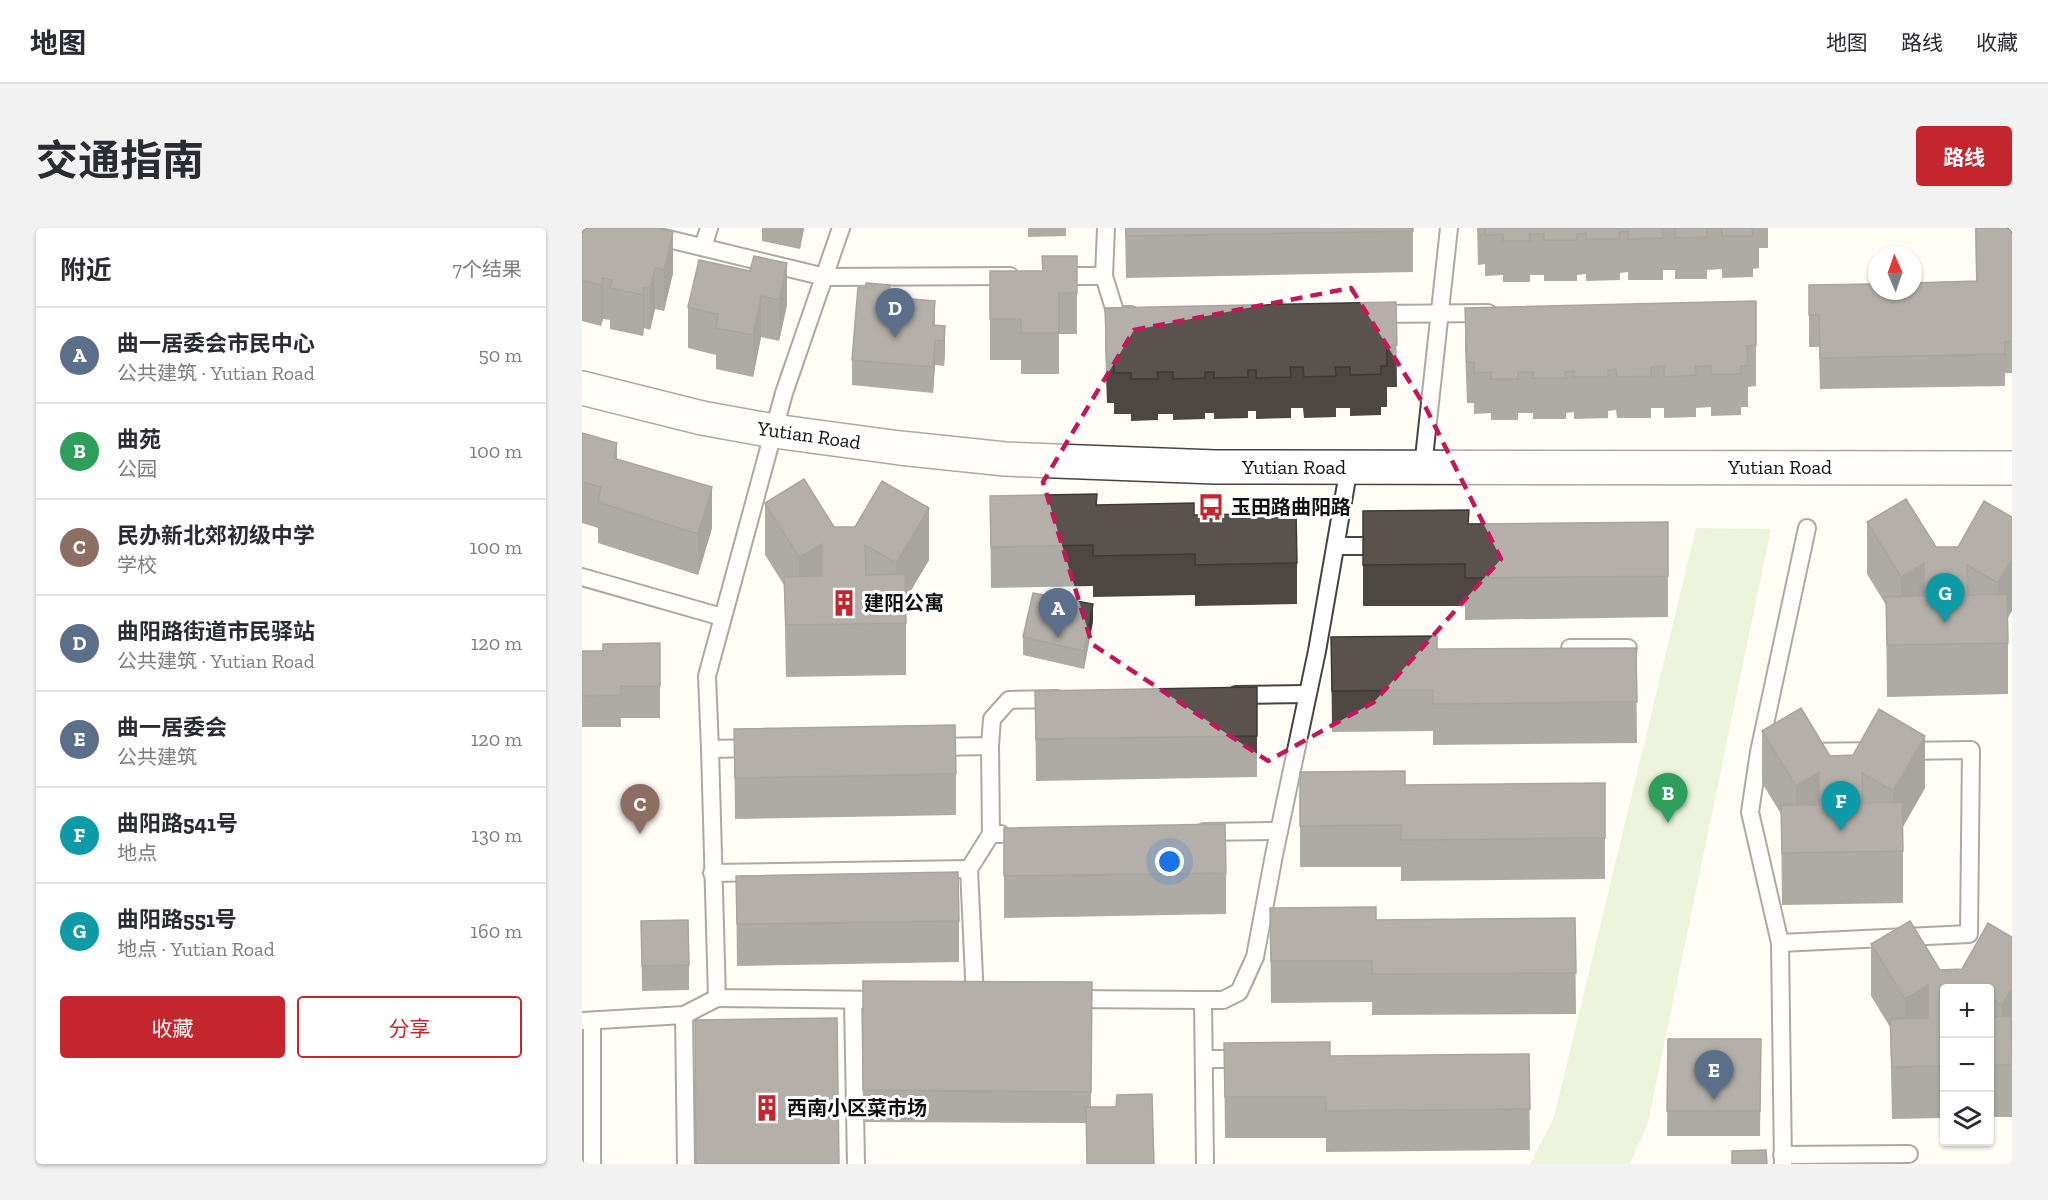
<!DOCTYPE html>
<html lang="zh">
<meta charset="utf-8">
<style>
body{margin:0;font-family:"Zilla Slab","Noto Sans SC",serif;background:#f2f2f3;color:#2b2b33}
.controls{position:absolute;right:18px;bottom:18px;display:grid;overflow:hidden;border-radius:6px;box-shadow:0 2px 4px #0004}
.controls button{width:54px;height:54px;display:grid;place-items:center;padding:0;border:0;border-bottom:2px solid #e1e1e2;background:#fff;color:#2b2b33;font:30px sans-serif}
.compass{position:absolute;left:1286px;top:18px;width:54px;height:54px;border-radius:50%;background:#fff;box-shadow:0 2px 4px #0004;rotate:358deg}
.you{position:absolute;left:588px;top:634px;width:21px;height:21px;margin:-15px;border:4px solid #fff;border-radius:50%;background:#1a73e8;box-shadow:0 0 0 9px #1a73e833}
.badge{display:grid;place-items:center;width:39px;height:39px;border-radius:50%;background:#c4262e;color:#fff;font-size:20px;font-weight:700}
.pin{position:absolute;translate:-50% -50px;filter:drop-shadow(0 2px 3px #0008)}
.pin::after{content:'';position:absolute;top:32px;width:21px;height:18px;background:inherit;clip-path:polygon(0 0,100% 0,50% 100%)}
.list{margin:0;padding:0;list-style:none}
h2{display:flex;justify-content:space-between;align-items:center;height:78px;margin:0;padding:0 24px;font-size:26px}
h2 small{font-size:20px;font-weight:400;color:#7c7c81}
.list li{display:grid;grid-template-columns:39px 1fr auto;gap:18px;align-items:center;box-sizing:border-box;height:96px;padding:0 24px;border-top:2px solid #e1e1e2}
.list b{display:block;font-size:22px;white-space:nowrap}
.list p{margin:0;font-size:20px;white-space:nowrap;color:#7c7c81}
.list em{font-size:20px;font-style:normal;color:#7c7c81}
.actions{display:flex;gap:12px;padding:18px 24px}
.actions a{flex:1;padding:14px 0;border:2px solid #c4262e;border-radius:6px;text-align:center;font-size:21px;color:#c4262e}
.actions .main{background:#c4262e;color:#fff}
.icon{flex:none;width:33px;height:33px;fill:none;stroke:currentColor;stroke-width:2;stroke-linecap:round;stroke-linejoin:round}
.map{position:relative;flex:none;width:1430px;height:936px;overflow:hidden;border-radius:6px}
header{display:flex;align-items:center;gap:36px;box-sizing:border-box;height:84px;padding:0 30px;background:#fff;border-bottom:2px solid #e1e1e2}
header strong{font-size:28px}
nav{display:flex;gap:33px;margin-inline-start:auto;font-size:21px}
.intro{display:flex;align-items:center;justify-content:space-between;box-sizing:border-box;height:144px;padding:0 36px}
h1{margin:0;font-size:42px}
.button{padding:15px 27px;border-radius:6px;background:#c4262e;color:#fff;font-size:21px;font-weight:700}
main{display:flex;gap:36px;padding:0 36px}
aside{flex:1;background:#fff;border-radius:6px;box-shadow:0 2px 4px #0004}
.map>svg:first-child{display:block}
</style>
<header>
<strong>地图</strong>
<nav><a>地图</a><a>路线</a><a>收藏</a></nav>
</header>
<div class="intro"><h1>交通指南</h1><a class="button">路线</a></div>
<main>
<aside>
<h2>附近<small>7个结果</small></h2>
<ul class="list">
<li><span class="badge" style="background:#5c6f8a">A</span><div><b>曲一居委会市民中心</b><p>公共建筑 · Yutian Road</p></div><em>50 m</em></li>
<li><span class="badge" style="background:#2e9e5b">B</span><div><b>曲苑</b><p>公园</p></div><em>100 m</em></li>
<li><span class="badge" style="background:#8d6e63">C</span><div><b>民办新北郊初级中学</b><p>学校</p></div><em>100 m</em></li>
<li><span class="badge" style="background:#5c6f8a">D</span><div><b>曲阳路街道市民驿站</b><p>公共建筑 · Yutian Road</p></div><em>120 m</em></li>
<li><span class="badge" style="background:#5c6f8a">E</span><div><b>曲一居委会</b><p>公共建筑</p></div><em>120 m</em></li>
<li><span class="badge" style="background:#0f9aa8">F</span><div><b>曲阳路541号</b><p>地点</p></div><em>130 m</em></li>
<li><span class="badge" style="background:#0f9aa8">G</span><div><b>曲阳路551号</b><p>地点 · Yutian Road</p></div><em>160 m</em></li>
</ul>
<div class="actions"><a class="main">收藏</a><a>分享</a></div>
</aside>
<div class="map">
<svg width="1430" height="936" viewBox="0 0 1430 936">
<rect width="100%" height="100%" fill="#fffdf5"/>
<!-- green -->
<polygon fill="#d5ebbd" points="1114,300 1189,301 1066,895 1048,936 948,936 972,889"/>
<g fill="none" stroke-linecap="round" stroke-linejoin="round">
<defs>
<g id="service">
<polyline points="41,0 243,49 428,48"/>
<polyline points="524,0 522,48 534,87 549,87"/>
<polyline points="121,19 127,0"/>
<polyline points="472,48 522,48"/>
<polyline points="794,86 906,85"/>
<polyline points="841,239 867,0"/>
<polyline points="754,318 804,318"/>
<polyline points="0,349 140,389"/>
<polyline points="988,420 1046,420"/>
<polyline points="654,467 725,466"/>
<polyline points="408,518 409,606 419,606"/>
<polyline points="352,519 408,518 410,491 427,472 475,471"/>
<polyline points="173,520 128,521 125,448 202,165 259,0"/>
<polyline points="128,521 135,770 302,772"/>
<polyline points="1223,524 1293,523"/>
<polyline points="622,604 697,603"/>
<polyline points="130,645 387,641"/>
<polyline points="1198,715 1387,706 1389,522 1322,523"/>
<polyline points="398,771 393,771 387,641 409,606"/>
<polyline points="487,771 621,772"/>
<polyline points="271,772 274,936"/>
<polyline points="102,787 104,936"/>
<polyline points="0,793 102,787 135,770"/>
<polyline points="10,793 10,936"/>
<polyline points="622,831 663,831"/>
<polyline points="1200,927 1327,926"/>
<polyline points="623,936 621,772 641,772 657,764 673,729 692,627 735,423 767,239"/>
<polyline points="1201,936 1198,715 1168,584 1177,524 1225,300"/>
</g>
<polyline id="tertiary" points="0,160 120,190 192,203 318,220 423,231 633,239 1430,240"/>
</defs>
<!-- service casing -->
<use href="#service" stroke="#444" stroke-width="20"/>
<!-- tertiary casing -->
<use href="#tertiary" stroke="#444" stroke-width="36"/>
<!-- service -->
<use href="#service" stroke="#fff" stroke-width="16"/>
<!-- tertiary -->
<use href="#tertiary" stroke="#fff" stroke-width="33"/>
</g>
<!-- wall -->
<g fill="#4d4742">
<polygon points="0,0 91,45 82,83 73,81 68,102 62,100 61,108 28,101 28,92 21,91 19,98 0,93"/>
<polygon points="180,0 222,0 218,21 180,13"/>
<polygon points="446,0 484,0 484,8 446,9"/>
<polygon points="543,0 831,0 831,44 544,50"/>
<polygon points="895,0 1186,0 1186,20 1177,20 1177,40 1171,41 1171,49 1140,50 1140,41 1125,42 1125,51 1093,51 1093,42 1081,42 1081,52 1046,52 1046,44 1038,45 1038,52 1004,53 1004,46 995,47 995,53 962,53 962,47 948,47 948,54 921,54 921,47 903,48 903,36 896,37"/>
<polygon points="1393,0 1430,0 1430,145 1423,145 1423,158 1238,161 1237,119 1227,119 1227,57 1394,53"/>
<polygon points="460,28 495,28 495,106 477,106 477,146 439,146 439,132 408,132 408,43 460,43"/>
<polygon points="117,32 205,77 197,113 179,109 171,149 134,141 134,127 106,120 106,79"/>
<polygon points="308,69 353,97 363,98 363,123 362,138 353,137 351,165 270,157 270,132"/>
<polygon points="1174,73 1174,158 1166,159 1166,179 1159,179 1159,187 1129,188 1129,179 1114,180 1114,189 1082,190 1082,180 1069,180 1069,190 1035,190 1034,182 1026,183 1026,190 992,191 992,184 984,185 984,191 951,191 951,185 936,185 936,192 909,192 909,185 892,186 892,175 885,175 883,121 883,80"/>
<polygon points="814,74 815,159 805,159 805,179 799,179 799,187 768,188 768,180 754,180 754,189 722,190 721,180 709,180 709,190 674,191 674,183 666,183 666,190 632,191 632,185 623,185 623,191 591,192 591,186 576,186 576,192 549,193 549,186 532,186 532,175 525,175 523,121 523,80"/>
<polygon points="0,205 130,300 116,347 16,315 16,300 0,295"/>
<polygon points="408,268 612,287 715,335 715,376 613,378 613,367 511,369 511,358 409,360"/>
<polygon points="1402,273 1426,390 1426,466 1305,469 1304,377 1285,346 1285,294 1354,319 1376,319"/>
<polygon points="183,275 347,332 324,371 324,447 204,449 202,357 183,327"/>
<polygon points="781,283 886,296 1086,294 1086,389 883,392 883,378 781,378"/>
<polygon points="511,393 502,441 441,427 441,409"/>
<polygon points="749,409 855,421 1054,420 1055,515 851,517 851,503 750,504"/>
<polygon points="78,415 78,490 39,490 39,499 0,499 0,423 21,423"/>
<polygon points="453,463 675,508 675,549 454,553"/>
<polygon points="152,501 374,546 374,587 153,591"/>
<polygon points="1180,503 1248,528 1271,527 1343,560 1321,599 1321,675 1200,677 1199,586 1180,555"/>
<polygon points="718,544 823,557 1023,555 1023,651 819,653 819,639 718,639"/>
<polygon points="422,600 644,645 644,686 422,690"/>
<polygon points="154,648 377,693 377,734 155,738"/>
<polygon points="688,680 794,692 993,690 994,786 790,787 790,774 689,775"/>
<polygon points="59,693 107,737 107,762 60,763"/>
<polygon points="1430,709 1430,889 1407,889 1407,760 1362,760 1362,890 1310,891 1308,799 1289,768 1289,716 1358,742 1380,741"/>
<polygon points="281,753 510,754 509,879 572,936 505,936 504,895 281,894"/>
<polygon points="1086,811 1179,811 1178,908 1085,908"/>
<polygon points="642,815 748,828 947,826 948,922 744,924 744,910 643,910"/>
</g>
<!-- shaded-wall -->
<g fill="#3f3936">
<polygon points="218,0 222,0 218,21"/>
<polygon points="91,4 91,45 82,83 82,42"/>
<polygon points="205,35 205,77 197,113 197,72"/>
<polygon points="73,40 73,81 68,102 68,60"/>
<polygon points="21,50 21,91 19,98 19,57"/>
<polygon points="62,59 62,100 61,108 61,67"/>
<polygon points="179,68 179,109 171,149 171,107"/>
<polygon points="353,73 353,98 351,97"/>
<polygon points="363,98 363,123 362,138 362,113"/>
<polygon points="353,112 353,137 351,165 351,139"/>
<polygon points="35,215 35,257 31,230"/>
<polygon points="130,259 130,300 116,347 116,306"/>
<polygon points="347,280 347,332 314,387 314,335"/>
<polygon points="240,316 240,367 217,381 217,329"/>
<polygon points="1430,331 1430,383 1416,407 1416,355"/>
<polygon points="1342,335 1342,387 1319,401 1319,349"/>
<polygon points="511,376 511,393 502,441 502,423"/>
<polygon points="1343,508 1343,560 1311,615 1311,563"/>
<polygon points="1237,544 1237,595 1214,610 1214,558"/>
<polygon points="1346,757 1346,809 1323,823 1323,771"/>
<polygon points="1430,760 1430,812 1420,829 1420,777"/>
</g>
<!-- building -->
<g fill="#5a524d" stroke="#3f3936" stroke-width="1.5">
<polygon points="0,0 74,0 91,4 82,42 73,40 68,60 62,59 61,67 28,60 30,52 21,50 19,57 0,52"/>
<polygon points="544,0 831,0 831,3 544,8"/>
<polygon points="903,0 1140,0 1125,0 1125,9 1093,10 1093,0 1080,1 1081,10 1046,11 1046,3 1037,4 1038,11 1004,11 1004,5 995,6 995,12 962,12 962,6 947,6 948,13 921,13 921,6 903,7"/>
<polygon points="1140,0 1170,0 1171,8 1140,8"/>
<polygon points="1394,0 1430,0 1430,113 1423,114 1423,126 1238,130 1237,87 1227,87 1227,57 1295,56 1295,63 1331,63 1331,55 1395,53"/>
<polygon points="172,28 205,35 197,72 179,68 171,107 134,100 136,86 106,79 117,32 168,43"/>
<polygon points="460,28 495,28 495,65 477,65 477,105 439,105 439,91 408,91 408,43 461,43"/>
<polygon points="284,55 308,57 307,69 353,73 351,97 363,98 362,113 353,112 351,139 270,132 276,59 284,60"/>
<polygon points="1174,73 1174,117 1165,118 1166,138 1159,138 1159,146 1129,146 1129,138 1113,138 1114,147 1082,149 1082,138 1069,139 1069,148 1035,149 1034,141 1026,142 1026,149 992,149 992,143 983,144 984,150 951,150 951,144 936,144 936,151 909,151 909,144 892,145 892,134 885,134 883,80"/>
<polygon points="814,74 815,117 805,118 805,138 799,138 799,146 768,147 768,139 753,139 754,148 722,149 721,139 708,139 709,149 674,150 674,142 666,142 666,149 632,150 632,144 623,144 623,150 591,151 591,144 575,144 576,151 549,151 549,145 532,145 532,134 525,134 523,80"/>
<polygon points="0,205 35,215 31,230 130,259 116,306 16,274 19,259 0,254"/>
<polygon points="222,251 252,299 273,299 300,253 347,280 314,335 283,317 284,347 323,346 324,395 204,397 202,349 240,348 240,316 217,329 183,275"/>
<polygon points="515,266 514,277 612,275 612,287 714,285 715,335 613,337 613,326 511,328 511,317 409,319 408,268"/>
<polygon points="1324,271 1354,319 1376,319 1402,273 1430,289 1430,331 1416,355 1385,337 1386,367 1425,366 1426,415 1305,417 1304,369 1342,368 1342,335 1319,349 1285,294"/>
<polygon points="887,282 886,296 1086,294 1086,348 883,350 883,336 781,337 781,283"/>
<polygon points="451,365 511,376 502,423 441,409"/>
<polygon points="855,408 855,421 1054,420 1055,474 851,476 851,462 750,463 749,409"/>
<polygon points="78,415 78,458 39,458 39,467 0,468 0,423 21,423 21,416"/>
<polygon points="675,459 675,508 454,511 453,463"/>
<polygon points="1219,480 1248,528 1271,527 1297,481 1343,508 1311,563 1280,545 1281,575 1320,574 1321,623 1200,625 1199,577 1237,577 1237,544 1214,558 1180,503"/>
<polygon points="373,497 374,546 153,550 152,501"/>
<polygon points="823,543 823,557 1023,555 1023,610 819,612 819,597 718,598 718,544"/>
<polygon points="643,596 644,645 422,648 422,600"/>
<polygon points="376,644 377,693 155,696 154,648"/>
<polygon points="794,679 794,692 993,690 994,745 790,746 790,733 689,733 688,680"/>
<polygon points="106,692 107,737 60,738 59,693"/>
<polygon points="1328,693 1358,742 1380,741 1406,695 1430,709 1430,760 1420,777 1407,770 1407,760 1392,760 1389,759 1389,760 1362,760 1362,838 1310,839 1308,791 1346,790 1346,757 1323,771 1289,716"/>
<polygon points="281,753 510,754 509,864 281,862"/>
<polygon points="1429,788 1430,837 1407,837 1407,789"/>
<polygon points="255,790 257,936 114,936 113,792"/>
<polygon points="1086,811 1179,811 1178,883 1085,883"/>
<polygon points="748,814 748,828 947,826 948,881 744,883 744,869 643,869 642,815"/>
<polygon points="570,866 572,936 505,936 504,879 534,879 535,867"/>
<polygon points="1184,922 1185,936 1150,936 1150,923"/>
</g>
<!-- marked area -->
<path d="M0 0H1430V936H0ZM769 60 844 180 919 331 792 474 686 533 510 416 461 254 552 102Z" fill="#fffdf5" fill-opacity=".55" fill-rule="evenodd"/>
<path fill="none" stroke="#c2185b" stroke-width="4.5" stroke-dasharray="12 8" stroke-linejoin="round" d="M769 60 844 180 919 331 792 474 686 533 510 416 461 254 552 102Z"/>
<!-- icons -->
<defs>
<symbol id="bus-bare" viewBox="-9 -9 18 18"><path d="M-5-6H5V4H4V6H2V4H-2V6H-4V4H-5ZM-3.5-4V0h7V-4ZM-3.5 1.2v1.5H-2V1.2ZM2 1.2v1.5H3.5V1.2Z" fill="#c4262e" stroke="#fff" stroke-width="2.5" paint-order="stroke"/></symbol>
<symbol id="building-bare" viewBox="-9 -9 18 18"><path d="M-4-6H4V6H1V3H-1V6H-4ZM-2.5-4.3h1.7v1.8h-1.7ZM.8-4.3h1.7v1.8H.8ZM-2.5-1h1.7V.8h-1.7ZM.8-1h1.7V.8H.8Z" fill="#c4262e" stroke="#fff" stroke-width="2.5" paint-order="stroke"/></symbol>
</defs>
<g fill-rule="evenodd">
<use href="#bus-bare" x="610" y="260" width="38" height="38"/>
<use href="#building-bare" x="243" y="356" width="38" height="38"/>
<use href="#building-bare" x="166" y="861" width="38" height="38"/>
</g>
<g text-anchor="middle" dominant-baseline="central" stroke-width="6" stroke-linejoin="round" paint-order="stroke">
<!-- street labels -->
<g font-size="20" fill="#111" stroke="#fff">
<text transform="translate(227 207) rotate(8)">Yutian Road</text>
<text x="712" y="239">Yutian Road</text>
<text x="1198" y="239">Yutian Road</text>
</g>
<!-- poi labels -->
<g font-size="20" font-weight="bold" fill="#111" stroke="#fff" text-anchor="start">
<text x="649" y="279">玉田路曲阳路</text>
<text x="282" y="375">建阳公寓</text>
<text x="205" y="880">西南小区菜市场</text>
</g>
</g>
</svg>
<div class="controls">
<button>+</button>
<button>−</button>
<button><svg class="icon" aria-label="layers" viewBox="0 0 24 24"><path d="M12 4l9 5-9 5-9-5zM3 14l9 5 9-5"/></svg></button>
</div>
<svg class="compass" viewBox="-18 -18 36 36"><path d="M0-13l5 13h-10z" fill="#e53935"/><path d="M0 13l5-13h-10z" fill="#7c7c81"/></svg>
<div class="you"></div>
<div class="pin badge" style="left:476px;top:410px;background:#5c6f8a">A</div>
<div class="pin badge" style="left:1086px;top:595px;background:#2e9e5b">B</div>
<div class="pin badge" style="left:58px;top:606px;background:#8d6e63">C</div>
<div class="pin badge" style="left:313px;top:110px;background:#5c6f8a">D</div>
<div class="pin badge" style="left:1132px;top:872px;background:#5c6f8a">E</div>
<div class="pin badge" style="left:1259px;top:603px;background:#0f9aa8">F</div>
<div class="pin badge" style="left:1363px;top:395px;background:#0f9aa8">G</div>
</div>
</main>
